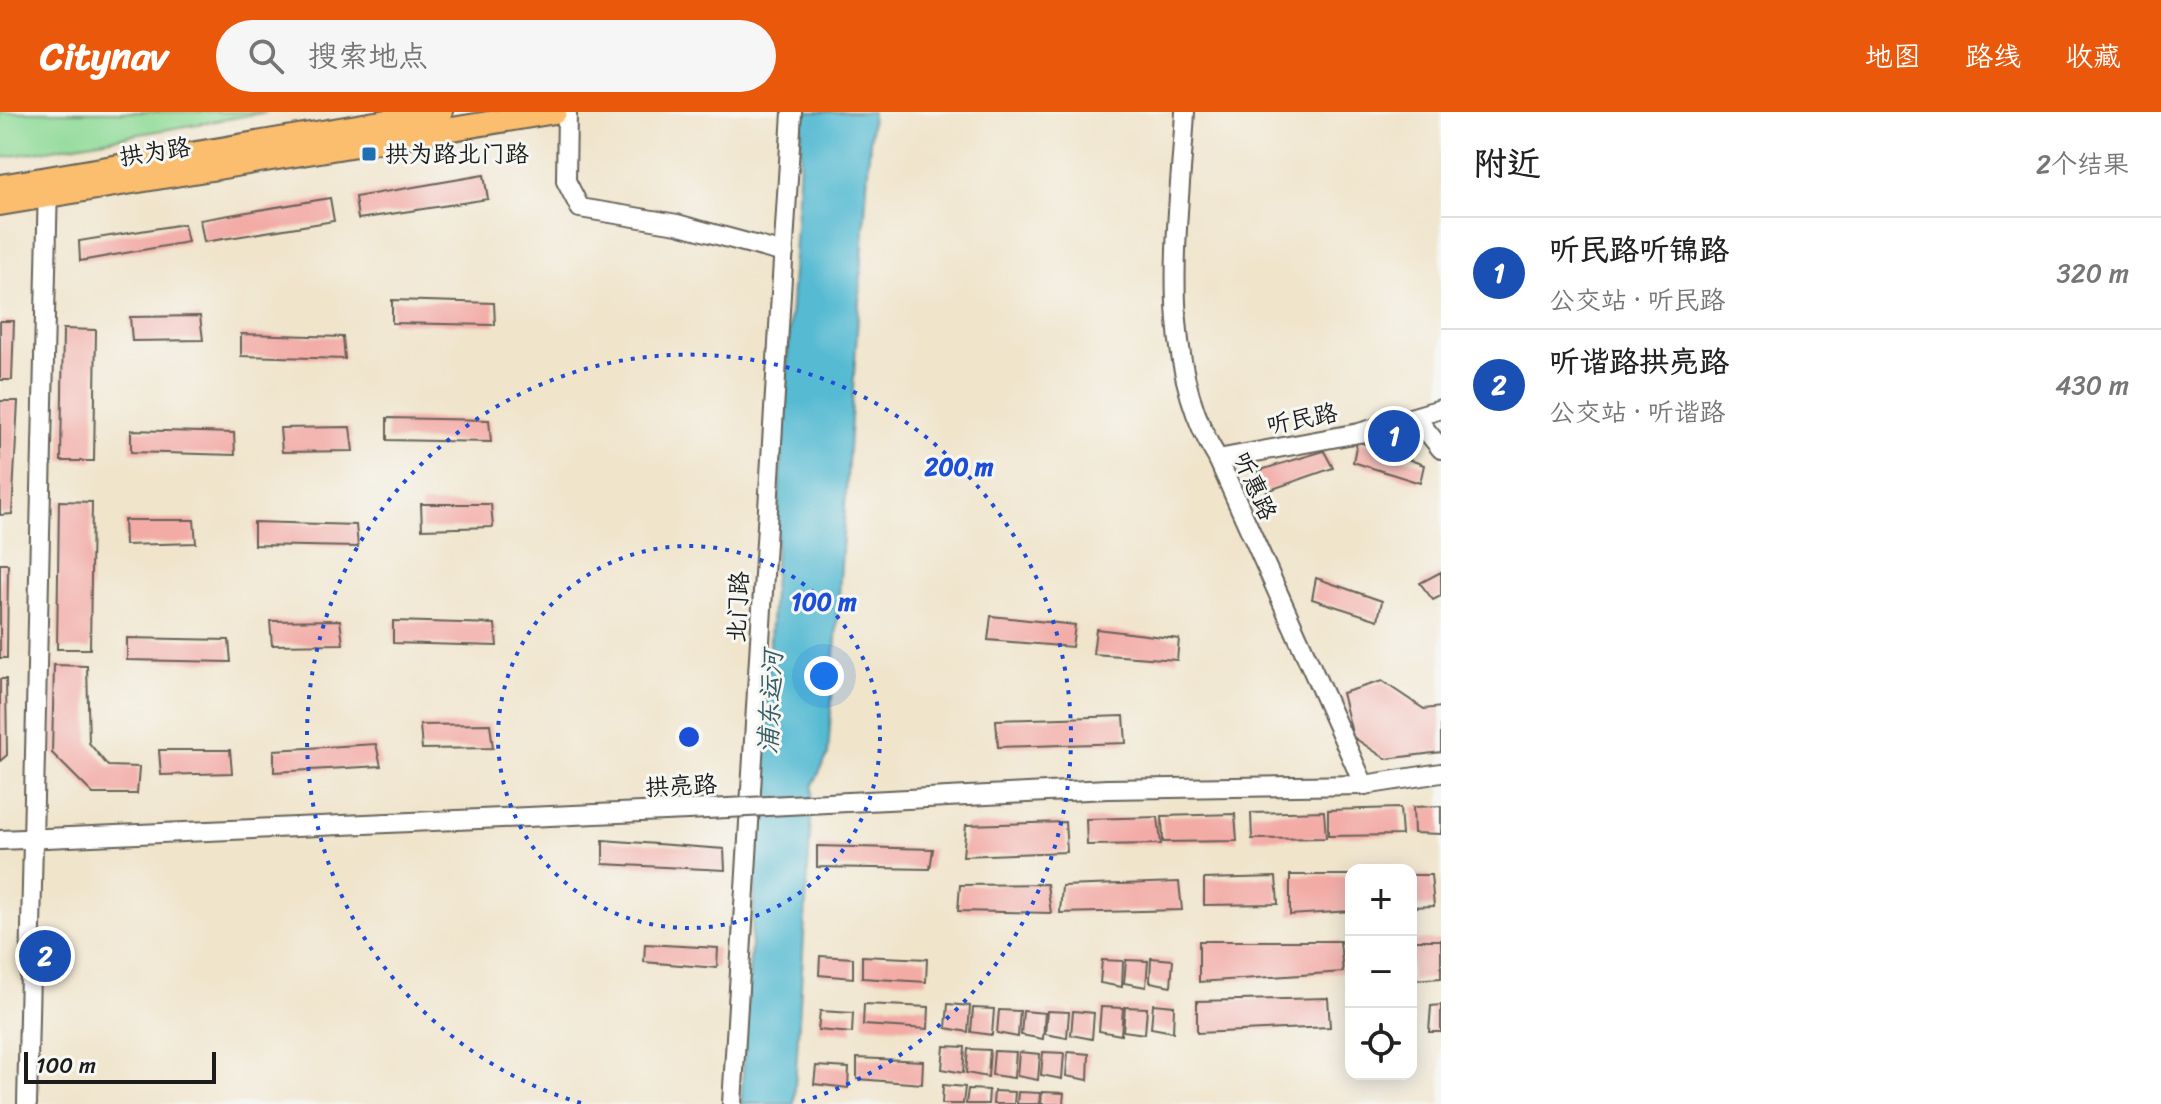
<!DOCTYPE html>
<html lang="zh">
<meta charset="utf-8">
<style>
body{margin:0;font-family:Sriracha,"LXGW WenKai TC",sans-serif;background:#f6f6f6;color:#222}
.controls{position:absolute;right:24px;bottom:24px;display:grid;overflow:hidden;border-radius:16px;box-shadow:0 4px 20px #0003}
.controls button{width:72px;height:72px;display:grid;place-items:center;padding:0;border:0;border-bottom:2px solid #e0e0e0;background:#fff;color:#222;font:40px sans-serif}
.scale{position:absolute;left:24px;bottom:20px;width:192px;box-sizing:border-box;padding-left:8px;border:4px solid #1c1c1c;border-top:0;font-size:22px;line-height:28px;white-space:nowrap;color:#1c1c1c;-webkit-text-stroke:6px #f6f6f2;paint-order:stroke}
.you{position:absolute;left:824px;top:564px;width:28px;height:28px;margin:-20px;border:6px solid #fff;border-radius:50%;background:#1a73e8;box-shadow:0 0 0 12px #1a73e833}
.badge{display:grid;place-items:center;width:52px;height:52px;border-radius:50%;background:#ea580c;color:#fff;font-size:26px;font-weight:700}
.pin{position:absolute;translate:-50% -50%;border:4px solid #fff;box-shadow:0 2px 8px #0006}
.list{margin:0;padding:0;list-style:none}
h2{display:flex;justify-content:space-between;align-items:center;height:104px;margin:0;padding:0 32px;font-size:34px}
h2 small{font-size:26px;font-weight:400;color:#767676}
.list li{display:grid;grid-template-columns:52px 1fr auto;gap:24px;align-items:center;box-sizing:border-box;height:112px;padding:0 32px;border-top:2px solid #e0e0e0}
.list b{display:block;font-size:30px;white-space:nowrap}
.list p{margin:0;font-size:26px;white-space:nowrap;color:#767676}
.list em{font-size:26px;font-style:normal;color:#767676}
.icon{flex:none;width:44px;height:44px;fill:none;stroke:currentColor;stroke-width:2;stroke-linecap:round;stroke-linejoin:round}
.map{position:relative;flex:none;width:1441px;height:992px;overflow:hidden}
header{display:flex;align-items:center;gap:48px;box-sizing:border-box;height:112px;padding:0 40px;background:#ea580c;color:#fff}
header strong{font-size:38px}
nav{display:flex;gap:44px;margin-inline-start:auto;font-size:28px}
.search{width:560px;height:72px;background:#f6f6f6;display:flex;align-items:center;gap:20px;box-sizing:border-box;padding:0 28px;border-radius:44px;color:#767676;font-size:30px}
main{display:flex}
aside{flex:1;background:#fff}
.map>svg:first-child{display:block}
</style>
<header>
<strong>Citynav</strong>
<div class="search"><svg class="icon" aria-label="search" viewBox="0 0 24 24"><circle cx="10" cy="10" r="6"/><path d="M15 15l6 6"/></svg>搜索地点</div>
<nav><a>地图</a><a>路线</a><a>收藏</a></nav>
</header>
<main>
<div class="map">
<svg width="1441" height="992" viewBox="0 0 1441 992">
<rect width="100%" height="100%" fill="#f6f6f2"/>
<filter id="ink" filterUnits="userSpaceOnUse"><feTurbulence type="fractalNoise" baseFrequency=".0125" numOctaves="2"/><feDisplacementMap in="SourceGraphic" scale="16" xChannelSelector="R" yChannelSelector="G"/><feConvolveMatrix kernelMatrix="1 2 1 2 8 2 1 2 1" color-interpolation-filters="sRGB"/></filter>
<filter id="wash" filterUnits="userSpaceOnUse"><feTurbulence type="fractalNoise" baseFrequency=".006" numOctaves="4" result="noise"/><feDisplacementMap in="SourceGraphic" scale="32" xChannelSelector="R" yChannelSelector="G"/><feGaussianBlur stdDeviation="1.8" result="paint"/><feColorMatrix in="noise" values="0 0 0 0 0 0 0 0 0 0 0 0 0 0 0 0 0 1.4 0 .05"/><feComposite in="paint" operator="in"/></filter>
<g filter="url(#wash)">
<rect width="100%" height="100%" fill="#f0e4cb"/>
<!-- green -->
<polygon fill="#8eda96" stroke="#557b59" stroke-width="2" points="0,0 268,0 0,46"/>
<!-- water -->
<polygon fill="#54bad2" stroke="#386b77" stroke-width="2" points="803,0 872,0 828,643 813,673 794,992 741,992"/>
<g id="blocks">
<!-- building -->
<g fill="#f3aba6">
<polygon points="484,63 488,87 358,107 355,85"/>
<polygon points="330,86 334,109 204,130 200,108"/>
<polygon points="184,112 188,130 80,149 79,129"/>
<polygon points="392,188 494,191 495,213 392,211"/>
<polygon points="200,204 203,228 132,229 130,205"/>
<polygon points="0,209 14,209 12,268 0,268"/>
<polygon points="63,217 96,218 94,349 61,349"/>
<polygon points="241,222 343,225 345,247 241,244"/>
<polygon points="0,289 18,289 12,402 0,403"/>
<polygon points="387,306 489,308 491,330 387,328"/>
<polygon points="350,315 353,339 282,340 280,316"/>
<polygon points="131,318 234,321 235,343 131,340"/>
<polygon points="1357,329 1424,353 1420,371 1353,350"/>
<polygon points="1324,339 1333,356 1267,379 1257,359"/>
<polygon points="59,389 92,390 90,537 57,537"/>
<polygon points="421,392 491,392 493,415 422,417"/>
<polygon points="124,408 194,408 196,431 125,433"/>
<polygon points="254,410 356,413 358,435 254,433"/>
<polygon points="0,452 8,452 7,546 0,546"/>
<polygon points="1441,460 1441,484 1433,488 1420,471"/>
<polygon points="1316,466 1382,489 1378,508 1312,487"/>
<polygon points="991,504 1075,513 1072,535 988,528"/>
<polygon points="340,508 343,532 272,533 270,509"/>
<polygon points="393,509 495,512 497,534 393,531"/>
<polygon points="1096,517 1179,527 1177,548 1093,542"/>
<polygon points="127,526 229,528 231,550 127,548"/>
<polygon points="54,553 87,554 89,631 108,654 139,655 137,682 93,682 52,641"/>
<polygon points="0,567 6,567 7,643 0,649"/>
<polygon points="1382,569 1424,597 1441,595 1441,640 1386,647 1353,625 1342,581"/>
<polygon points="1124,604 1126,631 998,635 996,608"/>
<polygon points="490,612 493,636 422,637 420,613"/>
<polygon points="376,632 381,654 274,660 274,638"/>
<polygon points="159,638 230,638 232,661 161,663"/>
<polygon points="1441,694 1441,722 1414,721 1413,695"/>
<polygon points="1400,696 1402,723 1328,724 1328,698"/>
<polygon points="1324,699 1326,726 1252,727 1251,701"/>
<polygon points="1235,702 1237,729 1163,730 1162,704"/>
<polygon points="1158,705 1161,732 1087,733 1086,707"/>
<polygon points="1065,710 1067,740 963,744 966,713"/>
<polygon points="603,728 724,737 725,758 603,752"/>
<polygon points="817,734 933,737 930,757 817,755"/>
<polygon points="1290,763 1351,763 1351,799 1290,803"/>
<polygon points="1411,763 1431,763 1434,794 1411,795"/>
<polygon points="1276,765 1278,792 1204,793 1204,767"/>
<polygon points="1179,770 1182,798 1060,801 1062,774"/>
<polygon points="1047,772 1051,801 958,799 960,773"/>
<polygon points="1411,828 1441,828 1441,866 1411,868"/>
<polygon points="1199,829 1340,829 1343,860 1199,870"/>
<polygon points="645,832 718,836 717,856 644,850"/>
<polygon points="820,844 853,846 853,866 819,863"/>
<polygon points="862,844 927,847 926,870 862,866"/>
<polygon points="1151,846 1173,848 1171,874 1150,870"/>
<polygon points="1102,848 1123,849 1122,875 1100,871"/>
<polygon points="1126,848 1148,849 1146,875 1124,871"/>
<polygon points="1328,886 1330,915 1197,921 1197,889"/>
<polygon points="864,892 929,895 928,917 863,913"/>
<polygon points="948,892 970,894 968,920 946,916"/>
<polygon points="1153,892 1174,894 1173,920 1151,916"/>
<polygon points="1441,893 1441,920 1429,920 1431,894"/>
<polygon points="1101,895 1123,896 1121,923 1099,919"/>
<polygon points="1125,895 1147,896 1145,922 1123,919"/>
<polygon points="973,896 994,897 992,923 971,920"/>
<polygon points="999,898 1020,899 1018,925 997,921"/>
<polygon points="820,899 853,901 852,921 818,918"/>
<polygon points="1023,899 1045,901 1043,927 1021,923"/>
<polygon points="1047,899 1069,900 1067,926 1045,922"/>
<polygon points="1073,899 1094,901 1092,927 1071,923"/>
<polygon points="944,934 965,935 963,961 942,957"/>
<polygon points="968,937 990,938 988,965 966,961"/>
<polygon points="994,939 1016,940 1014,966 992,963"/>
<polygon points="1019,940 1040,942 1038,968 1017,964"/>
<polygon points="1043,940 1064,941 1062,967 1041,963"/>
<polygon points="1068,940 1089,942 1088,968 1066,964"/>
<polygon points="857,946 923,949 922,972 857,967"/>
<polygon points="816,954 849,956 848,976 814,972"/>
<polygon points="943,973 965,975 963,992 942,992"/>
<polygon points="968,977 989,978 988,992 966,992"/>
<polygon points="994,979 1015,980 1014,992 993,992"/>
<polygon points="1018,980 1040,981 1039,992 1017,992"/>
<polygon points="1042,980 1064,981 1063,992 1041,992"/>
</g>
</g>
</g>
<g filter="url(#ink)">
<use href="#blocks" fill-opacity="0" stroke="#666259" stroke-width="2"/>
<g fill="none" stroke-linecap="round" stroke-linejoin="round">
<defs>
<g id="minor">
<polyline points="567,0 566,69 580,96 677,112 784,141"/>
<path d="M1185 0C1179 113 1155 247 1218 347L1364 673"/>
<polyline points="1417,307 1441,337"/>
<polyline points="1218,347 1359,321 1441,297"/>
<polyline points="1108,677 1364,673 1441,661"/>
<polyline points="0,728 687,698"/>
<polyline points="27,992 48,71"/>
<polyline points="732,992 792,0"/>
</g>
<g id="major">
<polyline points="0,74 441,0"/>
<polyline points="0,92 555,0"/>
</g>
</defs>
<!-- minor casing -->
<use href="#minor" stroke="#666259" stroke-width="22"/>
<!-- major casing -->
<use href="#major" stroke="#666259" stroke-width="26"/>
<!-- minor -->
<use href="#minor" stroke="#fff" stroke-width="18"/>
<!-- major -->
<use href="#major" stroke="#fabe6e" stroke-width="22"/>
<defs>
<polyline id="minor-bridge" points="687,698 1108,677"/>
</defs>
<!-- minor-bridge casing -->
<use href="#minor-bridge" stroke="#666259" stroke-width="22" stroke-linecap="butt"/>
<!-- minor-bridge -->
<use href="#minor-bridge" stroke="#fff" stroke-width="18"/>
</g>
</g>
<!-- distance rings -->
<g fill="none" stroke="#1d4ed8" stroke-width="4" stroke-dasharray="4 8">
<circle cx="689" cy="625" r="191"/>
<path d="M581 991A382 382 0 1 1 797 991"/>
</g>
<!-- markers -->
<rect fill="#1f6fb2" stroke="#f6f6f2" stroke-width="3" x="361" y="34" width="16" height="16" rx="4"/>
<g text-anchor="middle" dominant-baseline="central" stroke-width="6" stroke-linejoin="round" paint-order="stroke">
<!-- street labels -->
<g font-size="24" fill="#1c1c1c" stroke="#f6f6f2">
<text transform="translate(155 40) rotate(-9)">拱为路</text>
<text transform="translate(1302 307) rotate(-11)">听民路</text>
<text transform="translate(1255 374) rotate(66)">听惠路</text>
<text transform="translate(738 495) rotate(-87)">北门路</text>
<text transform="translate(681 674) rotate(-3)">拱亮路</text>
</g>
<!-- poi labels -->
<g font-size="24" fill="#1c1c1c" stroke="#f6f6f2" text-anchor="start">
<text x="385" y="42">拱为路北门路</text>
</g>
<!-- water labels -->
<g font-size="26" font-style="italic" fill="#325b65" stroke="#f6f6f2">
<text transform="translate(770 590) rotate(-87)">浦东运河</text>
</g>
</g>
<circle cx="689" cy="625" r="12" fill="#1d4ed8" stroke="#f6f6f2" stroke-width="4"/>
<g font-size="24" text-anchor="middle" font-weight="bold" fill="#1d4ed8" stroke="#f6f6f2" stroke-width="6" stroke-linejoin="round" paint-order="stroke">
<text x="959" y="363">200 m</text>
<text x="824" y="498">100 m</text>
</g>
</svg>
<div class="controls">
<button>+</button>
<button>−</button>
<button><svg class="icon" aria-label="locate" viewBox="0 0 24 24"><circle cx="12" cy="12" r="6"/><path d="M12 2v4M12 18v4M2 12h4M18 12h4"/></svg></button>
</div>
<div class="scale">100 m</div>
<div class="you"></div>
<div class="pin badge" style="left:1394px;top:324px;background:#1a4fb4">1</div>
<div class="pin badge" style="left:45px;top:844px;background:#1a4fb4">2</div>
</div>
<aside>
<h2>附近<small>2个结果</small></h2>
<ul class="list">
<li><span class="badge" style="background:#1a4fb4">1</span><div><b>听民路听锦路</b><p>公交站 · 听民路</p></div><em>320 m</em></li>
<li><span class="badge" style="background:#1a4fb4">2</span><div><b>听谐路拱亮路</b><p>公交站 · 听谐路</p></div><em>430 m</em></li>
</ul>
</aside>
</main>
